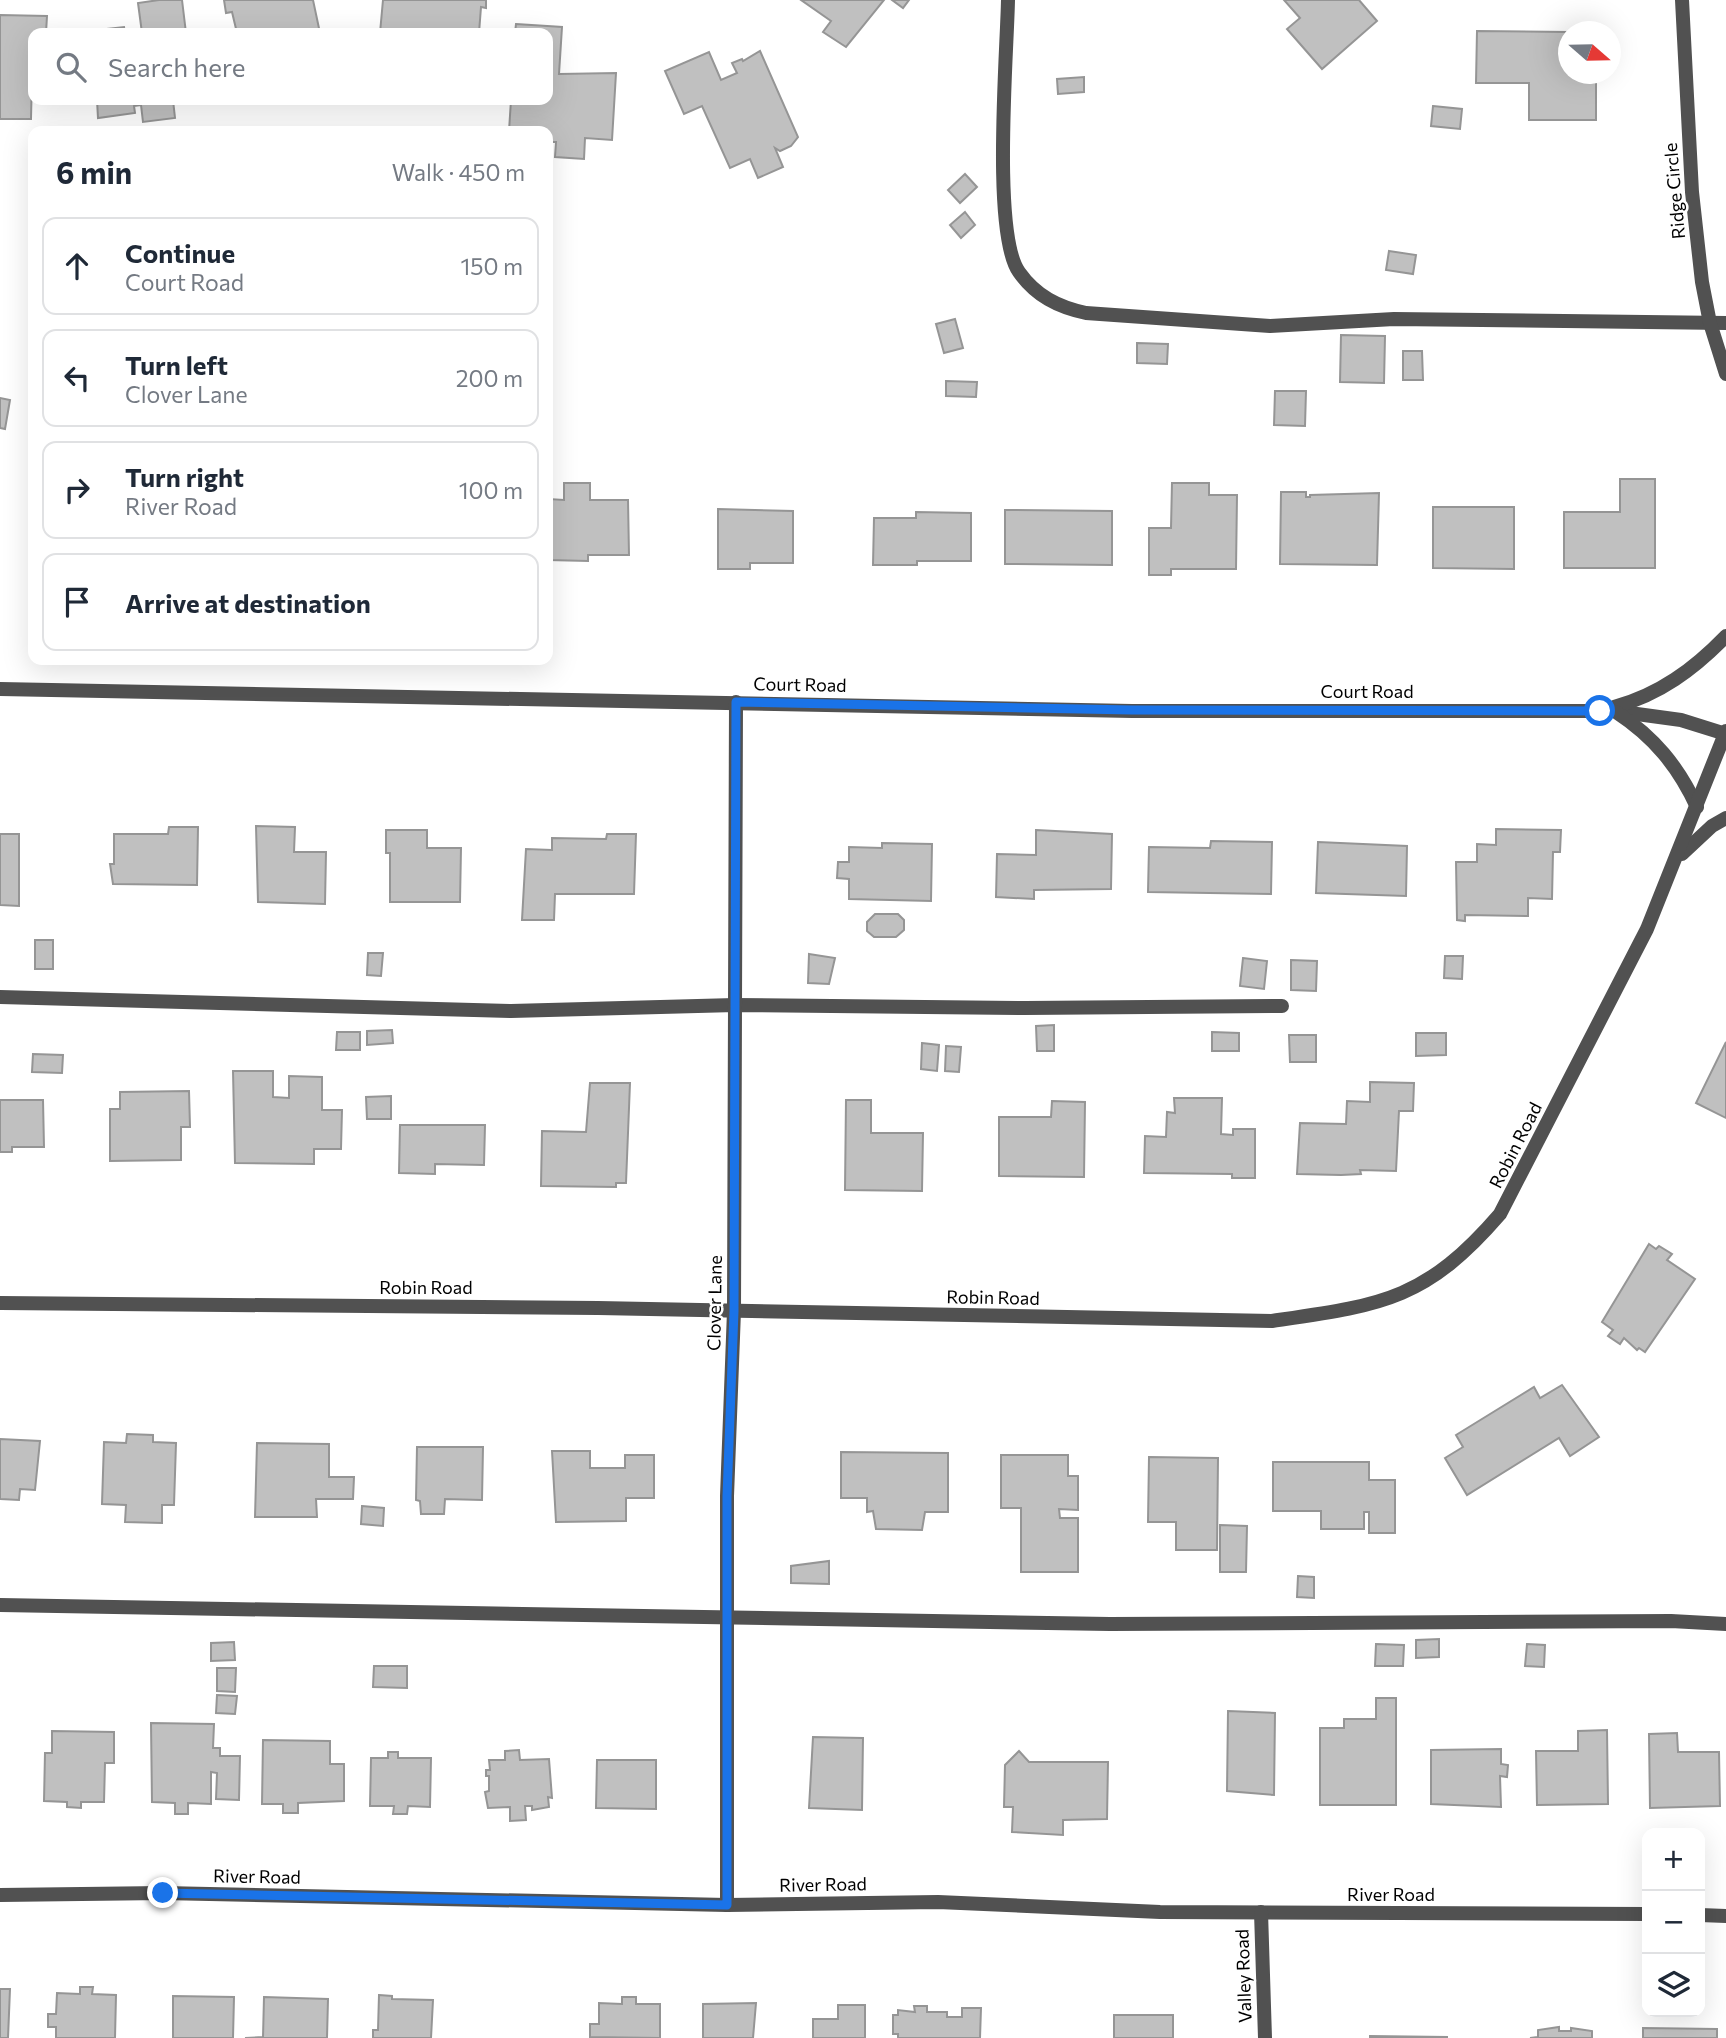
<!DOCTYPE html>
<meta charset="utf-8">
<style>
body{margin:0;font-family:Commissioner,sans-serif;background:#f2f2f3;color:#1f2937}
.controls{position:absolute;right:21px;bottom:21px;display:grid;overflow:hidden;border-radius:14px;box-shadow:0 7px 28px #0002}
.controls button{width:63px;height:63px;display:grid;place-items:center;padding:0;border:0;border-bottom:2px solid #e0e1e3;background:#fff;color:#1f2937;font:35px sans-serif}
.compass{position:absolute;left:1558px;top:21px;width:63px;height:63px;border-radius:50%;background:#fff;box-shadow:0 7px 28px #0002;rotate:110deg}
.stop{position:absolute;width:21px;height:21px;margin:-16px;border:5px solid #1a73e8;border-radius:50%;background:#fff}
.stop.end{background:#1a73e8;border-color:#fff;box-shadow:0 2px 7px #0008}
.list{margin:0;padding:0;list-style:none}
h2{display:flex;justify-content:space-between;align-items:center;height:91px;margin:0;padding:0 28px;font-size:30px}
h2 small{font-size:23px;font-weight:400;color:#747a83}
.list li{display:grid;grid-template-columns:46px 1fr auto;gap:21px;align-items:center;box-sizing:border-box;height:98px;margin:0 14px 14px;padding:0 14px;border:2px solid #e0e1e3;border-radius:14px}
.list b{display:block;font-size:26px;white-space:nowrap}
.list p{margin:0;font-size:23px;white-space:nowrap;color:#747a83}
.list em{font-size:23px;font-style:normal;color:#747a83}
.icon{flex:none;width:38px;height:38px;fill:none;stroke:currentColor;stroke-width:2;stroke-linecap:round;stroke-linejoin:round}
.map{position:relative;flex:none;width:1726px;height:2038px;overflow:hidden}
.search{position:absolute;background:#fff;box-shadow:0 7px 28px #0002;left:28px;top:28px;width:525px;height:77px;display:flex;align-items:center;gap:18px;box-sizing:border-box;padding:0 24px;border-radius:14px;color:#747a83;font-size:26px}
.panel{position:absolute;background:#fff;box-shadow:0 7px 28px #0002;left:28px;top:126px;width:525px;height:539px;border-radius:14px}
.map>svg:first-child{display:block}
</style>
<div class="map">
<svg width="1726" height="2038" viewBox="0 0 1726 2038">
<rect width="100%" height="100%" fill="#fff"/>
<!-- building -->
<g fill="#c0c0c0" stroke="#959595" stroke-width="2">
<polygon points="159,0 182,0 186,33 142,33 138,3"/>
<polygon points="224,0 313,0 320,33 237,33 232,12 226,13"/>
<polygon points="383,0 486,0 486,8 481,7 479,33 380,33"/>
<polygon points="801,0 884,0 846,47 823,32 831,21"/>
<polygon points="892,0 909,0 903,8"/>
<polygon points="1284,0 1359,0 1377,21 1322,69 1287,29 1300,18"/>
<polygon points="0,15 47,16 46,33 33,33 31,119 0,119"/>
<polygon points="516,24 562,27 559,74 616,73 612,140 585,138 584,159 555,157 556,142 548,142 548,131 509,131 511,100 548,100 548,33 515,33"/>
<polygon points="124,27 125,33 89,33 89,31"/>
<polygon points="1477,31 1568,32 1568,74 1596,74 1596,120 1529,120 1529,83 1476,83"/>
<polygon points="760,51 798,137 791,146 780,151 775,148 783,167 758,178 750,159 730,168 702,106 684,114 665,71 709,52 721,80 737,73 732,63 742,59 743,61"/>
<polygon points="1084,77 1084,92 1058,94 1057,79"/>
<polygon points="97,100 177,100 173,100 175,118 143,122 141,105 134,106 135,113 98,118"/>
<polygon points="1433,106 1462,109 1460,129 1431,126"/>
<polygon points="965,174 977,187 960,203 948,190"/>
<polygon points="965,212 975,225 961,238 950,225"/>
<polygon points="1389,251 1416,255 1413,274 1386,270"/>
<polygon points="955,319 963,348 944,353 936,324"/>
<polygon points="1341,335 1385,336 1384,383 1340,382"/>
<polygon points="1137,343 1168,344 1167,364 1137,363"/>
<polygon points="1403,351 1422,351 1423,380 1403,380"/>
<polygon points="946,381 977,382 976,397 946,396"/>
<polygon points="1275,391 1306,391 1305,426 1274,425"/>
<polygon points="0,398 10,400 5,429 0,428"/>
<polygon points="1620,479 1655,479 1655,568 1564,568 1564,512 1620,512"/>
<polygon points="564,483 590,483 590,500 628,500 629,555 588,555 588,561 548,560 549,499 564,500"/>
<polygon points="1172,483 1209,483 1209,495 1237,495 1236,569 1171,569 1171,575 1149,575 1149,528 1171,528"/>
<polygon points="1281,492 1306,492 1306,497 1310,497 1310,495 1379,493 1377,565 1280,564"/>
<polygon points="1433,507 1514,507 1514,569 1433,568"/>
<polygon points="718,509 793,511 793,563 750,563 750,569 718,569"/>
<polygon points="1005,510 1112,511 1112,565 1005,564"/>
<polygon points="916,512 971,513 971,561 917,561 917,565 873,565 874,518 916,518"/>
<polygon points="256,826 295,827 294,852 326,852 325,904 258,902"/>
<polygon points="169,827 198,827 197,885 113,884 110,864 114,864 114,834 168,834"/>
<polygon points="1496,829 1561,830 1560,852 1553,852 1552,899 1528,898 1528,916 1465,915 1465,921 1457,920 1456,862 1477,862 1477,844 1496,845"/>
<polygon points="386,830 427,830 427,848 461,848 460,902 390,902 390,853 386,853"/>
<polygon points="1036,830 1112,834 1111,889 1034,890 1034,899 996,897 997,854 1036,855"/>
<polygon points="0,834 19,834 19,906 0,905"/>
<polygon points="607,834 636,834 634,894 555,894 554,920 522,920 526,849 552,850 552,838 606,839"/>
<polygon points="1211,841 1272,842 1271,894 1148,892 1149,847 1210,848"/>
<polygon points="1318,842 1407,846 1406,896 1316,893"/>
<polygon points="882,843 932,844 931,901 849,899 849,879 837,878 838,862 849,862 849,847 882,848"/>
<polygon points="875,914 898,914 904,920 904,930 896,937 874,937 867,931 867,922"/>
<rect x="35" y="940" width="18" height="29"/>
<polygon points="368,953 383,953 381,976 367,975"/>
<polygon points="809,954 835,958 829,984 808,983"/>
<polygon points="1445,956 1463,956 1462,979 1444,978"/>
<polygon points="1243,958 1267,961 1264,989 1240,986"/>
<polygon points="1291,960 1317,961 1316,991 1291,990"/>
<polygon points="1054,1025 1054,1051 1037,1051 1036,1026"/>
<polygon points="392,1030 393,1043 367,1045 367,1031"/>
<polygon points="337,1032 360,1032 360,1050 336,1050"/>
<polygon points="1212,1032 1239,1033 1239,1051 1212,1051"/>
<polygon points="1416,1033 1446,1033 1446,1055 1416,1056"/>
<polygon points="1289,1035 1316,1035 1316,1062 1290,1062"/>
<polygon points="1726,1042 1726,1118 1696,1103"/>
<polygon points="922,1043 939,1045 937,1071 921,1069"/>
<polygon points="946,1046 961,1047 959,1072 945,1071"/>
<polygon points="33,1054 63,1055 62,1073 32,1072"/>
<polygon points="233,1071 273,1071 273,1097 289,1098 289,1076 322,1077 322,1110 342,1110 341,1149 314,1149 314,1164 235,1163"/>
<polygon points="1370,1082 1414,1083 1413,1111 1399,1111 1396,1171 1360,1170 1361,1174 1341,1175 1297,1174 1300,1123 1346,1124 1347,1101 1370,1102"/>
<polygon points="590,1083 630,1083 626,1183 616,1183 616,1187 541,1186 542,1131 586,1132"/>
<polygon points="189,1091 190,1127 181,1127 181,1160 110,1161 110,1109 120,1109 120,1092"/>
<polygon points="391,1096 391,1119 367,1119 366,1097"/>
<polygon points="1174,1098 1222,1098 1221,1134 1233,1135 1233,1129 1255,1129 1255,1178 1232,1178 1232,1174 1144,1173 1145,1136 1166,1137 1167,1112 1175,1113"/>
<polygon points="0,1100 43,1100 44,1147 12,1147 12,1152 0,1152"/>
<polygon points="846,1100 871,1100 871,1133 923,1133 922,1191 845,1190"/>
<polygon points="1052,1101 1085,1102 1084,1177 999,1176 999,1117 1051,1117"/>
<polygon points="400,1125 485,1125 484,1165 435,1164 435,1174 399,1173"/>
<polygon points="1649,1244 1656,1249 1659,1246 1672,1254 1667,1260 1695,1279 1645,1352 1639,1348 1637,1350 1624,1338 1620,1344 1608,1336 1613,1330 1602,1322"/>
<polygon points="1562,1385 1599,1437 1570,1456 1559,1438 1467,1495 1445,1458 1463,1447 1456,1435 1534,1387 1540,1398"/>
<polygon points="127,1434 153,1435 153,1442 176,1443 174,1505 162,1505 162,1523 125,1522 126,1505 102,1504 104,1442 126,1443"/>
<polygon points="0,1439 40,1441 35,1490 20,1489 19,1500 0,1499"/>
<polygon points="257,1443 329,1444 329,1477 354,1477 353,1499 316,1499 317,1517 255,1517"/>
<polygon points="417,1447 483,1447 482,1500 445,1499 444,1514 421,1514 420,1501 416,1500"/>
<polygon points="552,1451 590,1451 590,1468 625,1468 625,1455 654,1455 654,1498 626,1498 626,1521 556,1522"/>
<polygon points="841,1452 948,1453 948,1512 925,1512 922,1530 876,1529 873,1511 867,1512 867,1498 841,1498"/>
<polygon points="1001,1455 1068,1455 1068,1476 1078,1476 1078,1510 1059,1509 1060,1518 1078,1518 1078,1572 1021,1572 1021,1508 1001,1508"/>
<polygon points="1149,1457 1218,1458 1217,1550 1176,1550 1176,1522 1148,1522"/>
<polygon points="1273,1462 1369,1462 1369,1480 1395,1480 1395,1533 1369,1533 1369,1512 1364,1512 1364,1529 1321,1529 1321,1511 1273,1511"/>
<polygon points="362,1506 384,1508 383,1526 361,1524"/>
<polygon points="1220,1525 1247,1526 1246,1572 1220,1572"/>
<polygon points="829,1561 829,1584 791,1583 791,1566"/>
<polygon points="1298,1576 1314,1577 1314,1598 1297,1597"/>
<polygon points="1439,1639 1439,1657 1416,1658 1416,1640"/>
<polygon points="234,1642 235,1660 211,1661 211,1643"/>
<polygon points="1376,1644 1404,1645 1403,1666 1375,1666"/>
<polygon points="1527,1644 1545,1645 1544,1667 1525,1666"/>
<polygon points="374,1666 407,1666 407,1688 373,1687"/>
<polygon points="217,1668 236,1668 235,1692 217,1691"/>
<polygon points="217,1695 237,1696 235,1714 216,1713"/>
<polygon points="1376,1698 1396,1698 1396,1805 1320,1805 1320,1728 1344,1728 1344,1719 1376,1719"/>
<polygon points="1228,1711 1275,1713 1274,1795 1227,1791"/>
<polygon points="151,1723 214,1724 213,1748 220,1748 220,1756 240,1756 239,1800 216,1799 217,1773 211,1772 211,1804 188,1803 188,1814 175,1814 175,1803 152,1802"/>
<polygon points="1607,1730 1608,1804 1537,1805 1536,1751 1578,1751 1578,1731"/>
<polygon points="52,1731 114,1732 114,1763 105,1763 104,1802 81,1802 81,1808 67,1807 67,1802 44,1801 45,1753 52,1753"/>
<polygon points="1677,1733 1678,1752 1719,1752 1720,1806 1650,1808 1649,1734"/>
<polygon points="813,1737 863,1738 862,1810 809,1808"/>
<polygon points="263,1740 330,1741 330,1764 344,1764 344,1801 298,1803 298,1813 283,1813 283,1804 262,1804"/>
<polygon points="1501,1749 1501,1764 1508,1765 1507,1777 1500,1776 1501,1807 1431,1804 1431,1750"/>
<polygon points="519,1750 520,1760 549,1759 552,1798 548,1797 549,1807 532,1810 532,1806 525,1806 526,1820 510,1821 510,1807 488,1808 485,1792 489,1791 489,1776 486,1776 486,1770 490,1770 489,1760 505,1760 505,1751"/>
<polygon points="1019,1751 1029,1762 1108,1762 1107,1819 1063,1820 1063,1835 1012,1832 1013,1807 1004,1807 1005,1765"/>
<polygon points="388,1752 398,1752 398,1758 431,1758 430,1807 408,1806 407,1814 393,1814 394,1806 370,1806 371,1758 388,1758"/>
<polygon points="597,1760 656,1760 656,1809 596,1808"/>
<polygon points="80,1987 93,1987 92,1994 116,1995 115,2038 56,2038 56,2027 48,2027 48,2014 56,2014 57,1993 80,1994"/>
<polygon points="0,1989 10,1989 8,2038 0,2038"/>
<polygon points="379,1995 392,1996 392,1999 433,2000 431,2038 373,2038 373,2030 378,2030"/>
<polygon points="173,1996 234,1997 233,2038 173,2038"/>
<polygon points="264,1997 328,1999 327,2038 245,2038 263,2037"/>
<polygon points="622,1997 636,1997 636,2004 660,2004 660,2038 590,2037 590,2024 599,2024 599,2003 622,2004"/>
<polygon points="756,2003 753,2038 703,2038 703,2004"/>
<polygon points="838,2005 865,2005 865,2038 813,2038 813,2019 838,2019"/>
<polygon points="914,2006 927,2006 927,2012 947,2012 947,2017 962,2017 962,2008 981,2008 980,2038 898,2038 898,2034 893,2034 893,2015 898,2015 898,2010 915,2012"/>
<rect x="1114" y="2015" width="59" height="23"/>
<polygon points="1559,2027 1559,2031 1571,2031 1571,2028 1592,2031 1592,2038 1530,2038 1538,2037 1538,2030"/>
<polygon points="1643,2028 1717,2029 1717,2038 1643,2038"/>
<polygon points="1370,2036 1448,2037 1370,2038"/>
</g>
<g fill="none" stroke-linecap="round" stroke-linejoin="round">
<!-- service -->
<g stroke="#515151" stroke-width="14">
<path d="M1008 0C1007 54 992 234 1019 272 1036 296 1058 307 1086 313L1270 326 1394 319 1726 323"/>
<polyline points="0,997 511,1011 735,1005 1025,1008 1282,1006"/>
<polyline points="0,1605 1110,1624 1671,1621 1726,1624"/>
</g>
<!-- minor -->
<g stroke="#515151" stroke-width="14">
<polyline points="1682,0 1692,192 1702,282 1710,323 1726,374"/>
<polyline points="0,689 1132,711 1615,711 1681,720 1726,734"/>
<path d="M1614 707C1659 695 1694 669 1726 636"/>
<path d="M1616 712C1654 737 1678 766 1697 807"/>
<polyline points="1682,854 1712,826 1726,818"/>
<path d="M0 1303 598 1308 1272 1321C1381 1305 1425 1301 1500 1214L1647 929 1726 731"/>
<polyline points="0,1895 163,1893 727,1905 938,1902 1160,1912 1647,1914"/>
<polyline points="727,1905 727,1496 734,1311 736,702"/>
<polyline points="1261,1912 1265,2038"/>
<polyline points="1700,1915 1726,1916"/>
</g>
</g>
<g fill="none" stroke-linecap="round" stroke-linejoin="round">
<!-- route -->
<polyline stroke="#1a73e8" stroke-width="9" points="163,1893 727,1905 727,1496 734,1311 736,702 1132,710 1600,711"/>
</g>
<g text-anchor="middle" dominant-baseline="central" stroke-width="5" stroke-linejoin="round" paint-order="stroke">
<!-- street labels -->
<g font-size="18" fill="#000" stroke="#fff">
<text transform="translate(1674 191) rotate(-95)">Ridge Circle</text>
<text transform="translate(800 684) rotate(1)">Court Road</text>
<text x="1367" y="691">Court Road</text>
<text transform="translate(1515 1145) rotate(-63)">Robin Road</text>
<text x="426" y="1287">Robin Road</text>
<text transform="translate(993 1297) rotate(1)">Robin Road</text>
<text transform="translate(714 1303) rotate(-89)">Clover Lane</text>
<text transform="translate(257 1876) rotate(1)">River Road</text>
<text transform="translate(823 1884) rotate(-1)">River Road</text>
<text x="1391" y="1894">River Road</text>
<text transform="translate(1243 1976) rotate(-92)">Valley Road</text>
</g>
</g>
</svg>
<div class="controls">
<button>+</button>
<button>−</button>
<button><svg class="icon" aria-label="layers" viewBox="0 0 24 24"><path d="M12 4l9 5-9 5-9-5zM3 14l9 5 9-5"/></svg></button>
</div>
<svg class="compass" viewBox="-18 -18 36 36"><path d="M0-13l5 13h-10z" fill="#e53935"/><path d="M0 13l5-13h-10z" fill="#747a83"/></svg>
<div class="stop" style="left:1600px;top:711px"></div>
<div class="stop end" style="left:163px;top:1893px"></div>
<div class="search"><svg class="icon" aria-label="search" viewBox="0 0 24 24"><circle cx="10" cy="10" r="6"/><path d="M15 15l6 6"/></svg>Search here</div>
<section class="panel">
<h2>6 min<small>Walk · 450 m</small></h2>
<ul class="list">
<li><svg class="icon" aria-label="ahead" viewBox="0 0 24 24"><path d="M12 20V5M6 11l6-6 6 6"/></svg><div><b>Continue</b><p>Court Road</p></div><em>150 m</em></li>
<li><svg class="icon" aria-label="left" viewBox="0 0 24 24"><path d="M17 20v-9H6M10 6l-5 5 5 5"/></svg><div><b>Turn left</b><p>Clover Lane</p></div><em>200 m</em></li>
<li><svg class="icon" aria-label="right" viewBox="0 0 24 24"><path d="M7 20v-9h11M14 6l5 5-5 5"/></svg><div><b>Turn right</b><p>River Road</p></div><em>100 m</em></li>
<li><svg class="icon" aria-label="arrive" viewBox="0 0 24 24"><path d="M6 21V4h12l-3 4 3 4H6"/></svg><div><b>Arrive at destination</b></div></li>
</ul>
</section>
</div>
